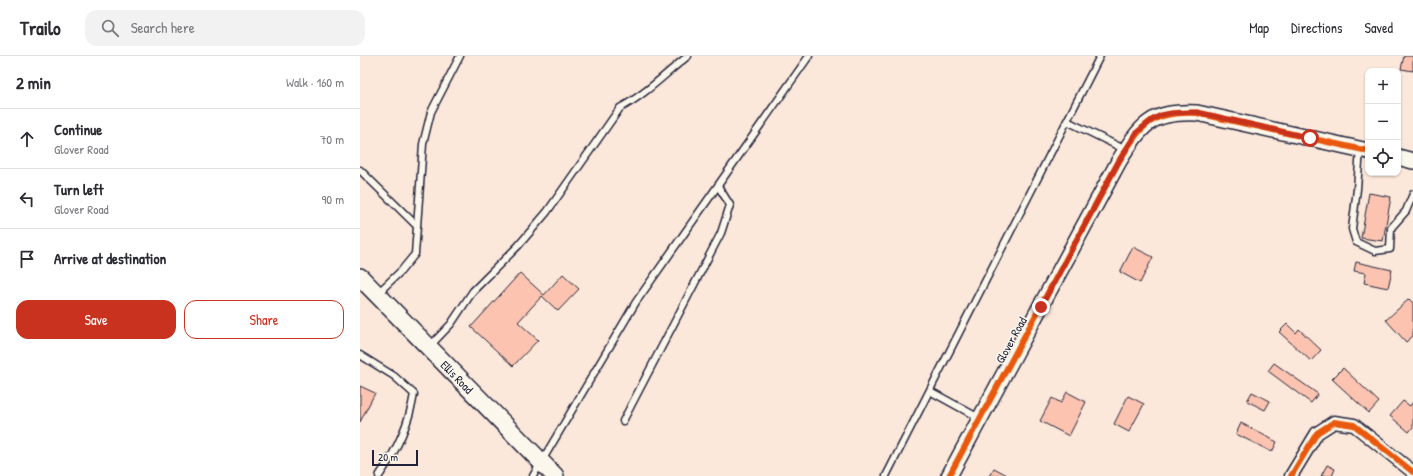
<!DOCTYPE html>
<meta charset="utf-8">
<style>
body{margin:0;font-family:"Patrick Hand",sans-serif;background:#f2f2f3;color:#2b2b33}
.controls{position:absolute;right:12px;top:12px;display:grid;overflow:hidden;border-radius:8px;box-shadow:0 1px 3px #0004}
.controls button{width:36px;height:36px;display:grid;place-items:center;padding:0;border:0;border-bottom:1px solid #e1e1e2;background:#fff;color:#2b2b33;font:20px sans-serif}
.scale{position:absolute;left:12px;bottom:10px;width:46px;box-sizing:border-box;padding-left:4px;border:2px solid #22223b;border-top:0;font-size:11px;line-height:14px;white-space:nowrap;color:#22223b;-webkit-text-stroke:3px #fbf7ec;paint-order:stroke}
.stop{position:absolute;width:12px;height:12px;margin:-9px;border:3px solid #c8321e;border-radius:50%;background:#fff}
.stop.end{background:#c8321e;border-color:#fff;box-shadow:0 1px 4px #0008}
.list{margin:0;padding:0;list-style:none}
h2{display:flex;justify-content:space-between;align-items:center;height:52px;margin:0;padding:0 16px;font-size:17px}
h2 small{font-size:13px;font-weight:400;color:#7c7c81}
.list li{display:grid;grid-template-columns:26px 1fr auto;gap:12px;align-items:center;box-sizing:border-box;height:60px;padding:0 16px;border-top:1px solid #e1e1e2}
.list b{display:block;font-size:15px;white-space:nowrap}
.list p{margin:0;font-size:13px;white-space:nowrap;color:#7c7c81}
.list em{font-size:13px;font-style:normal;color:#7c7c81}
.actions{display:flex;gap:8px;padding:12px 16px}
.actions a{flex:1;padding:9px 0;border:1px solid #c8321e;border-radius:12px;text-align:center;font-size:14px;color:#c8321e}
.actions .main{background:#c8321e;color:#fff}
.icon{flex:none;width:22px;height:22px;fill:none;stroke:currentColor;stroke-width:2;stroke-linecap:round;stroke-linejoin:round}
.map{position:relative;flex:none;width:1053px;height:420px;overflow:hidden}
header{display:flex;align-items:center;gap:24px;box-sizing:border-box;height:56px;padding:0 20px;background:#fff;border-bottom:1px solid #e1e1e2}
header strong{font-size:19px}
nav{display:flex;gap:22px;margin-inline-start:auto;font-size:14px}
.search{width:280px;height:36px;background:#f2f2f3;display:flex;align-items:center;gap:10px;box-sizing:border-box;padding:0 14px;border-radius:12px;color:#7c7c81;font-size:15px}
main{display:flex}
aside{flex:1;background:#fff}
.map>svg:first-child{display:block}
</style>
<header>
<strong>Trailo</strong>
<div class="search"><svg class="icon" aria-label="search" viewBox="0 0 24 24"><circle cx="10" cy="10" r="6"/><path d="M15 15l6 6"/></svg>Search here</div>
<nav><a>Map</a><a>Directions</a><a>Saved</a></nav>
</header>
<main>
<aside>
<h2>2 min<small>Walk · 160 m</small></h2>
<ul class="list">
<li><svg class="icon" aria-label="ahead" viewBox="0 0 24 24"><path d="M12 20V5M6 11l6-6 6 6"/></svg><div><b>Continue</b><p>Glover Road</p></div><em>70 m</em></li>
<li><svg class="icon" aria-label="left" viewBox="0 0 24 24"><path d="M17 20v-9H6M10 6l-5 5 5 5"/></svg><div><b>Turn left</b><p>Glover Road</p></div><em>90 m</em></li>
<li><svg class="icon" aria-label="arrive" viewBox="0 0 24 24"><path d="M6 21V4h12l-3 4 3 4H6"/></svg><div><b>Arrive at destination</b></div></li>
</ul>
<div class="actions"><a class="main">Save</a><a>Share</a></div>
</aside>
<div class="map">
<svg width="1053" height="420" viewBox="0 0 1053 420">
<rect width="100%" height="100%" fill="#fbe8da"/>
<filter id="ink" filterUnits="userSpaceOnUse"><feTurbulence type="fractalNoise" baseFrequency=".025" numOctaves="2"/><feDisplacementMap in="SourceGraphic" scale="8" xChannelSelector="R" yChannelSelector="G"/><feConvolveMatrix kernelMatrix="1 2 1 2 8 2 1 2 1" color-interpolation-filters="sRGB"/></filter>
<g filter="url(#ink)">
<!-- building -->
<g fill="#fcc4b0" stroke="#22223b">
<polygon points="1044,0 1053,0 1053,15 1041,13"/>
<polygon points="1009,137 1031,141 1023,185 1001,182"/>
<polygon points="773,191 793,201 780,227 760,216"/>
<polygon points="996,206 1032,214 1028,232 1004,227 1006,217 994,215"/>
<polygon points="160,217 184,239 203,218 219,233 198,255 182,240 158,266 178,284 153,310 111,271"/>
<polygon points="1049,243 1053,247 1053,280 1046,286 1026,264"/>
<polygon points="927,268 936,277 939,273 961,294 951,305 919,276"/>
<polygon points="914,307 958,338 951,347 908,315"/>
<polygon points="983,312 1019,346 1009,357 972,323"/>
<polygon points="0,330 15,337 0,366"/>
<polygon points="707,336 726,346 709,380 680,365 692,342 701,347"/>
<polygon points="892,336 910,345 905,354 887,345"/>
<polygon points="768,340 784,348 769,376 754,368"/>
<polygon points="1043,345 1050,350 1053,346 1053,371 1049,376 1030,360"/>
<polygon points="881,367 917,386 912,396 876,378"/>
<polygon points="967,409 975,413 972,420 961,420"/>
<polygon points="634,412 647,419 646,420 629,420"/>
</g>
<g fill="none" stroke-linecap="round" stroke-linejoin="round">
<defs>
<g id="service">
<polyline points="707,65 766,94"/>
<polyline points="1000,93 997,133 992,173 996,186 1015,195 1030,193 1031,172 1046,155 1053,138"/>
<polyline points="0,114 57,170"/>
<polyline points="18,237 41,215 55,198 63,88 71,56 100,0"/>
<path d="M70 290 91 268 113 235 158 190 187 156 260 52C285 39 306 17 328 0"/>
<path d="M0 299 34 320 54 338C49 369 37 394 19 420"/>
<polyline points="570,335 619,362"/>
<polyline points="263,365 361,177 370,149 358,130"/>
<polyline points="173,420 276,246 449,0"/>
<polyline points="526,420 740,0"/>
</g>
<polyline id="minor" points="931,420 957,377 974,366 994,369 1053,416"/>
<g id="tertiary">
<polyline points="1038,101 1053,105"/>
<path d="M589 420 759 105C782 68 791 55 837 57L1008 95"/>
</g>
<polyline id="secondary" points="0,221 195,420"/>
</defs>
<!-- service casing -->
<use href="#service" stroke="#22223b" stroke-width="9"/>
<!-- minor casing -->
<use href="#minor" stroke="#22223b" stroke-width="15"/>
<!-- tertiary casing -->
<use href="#tertiary" stroke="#22223b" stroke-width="18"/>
<!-- secondary casing -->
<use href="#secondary" stroke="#22223b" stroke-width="20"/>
<!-- service -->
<use href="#service" stroke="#fbf7ec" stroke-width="6"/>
<!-- minor -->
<use href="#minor" stroke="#fbf7ec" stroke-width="12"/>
<!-- tertiary -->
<use href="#tertiary" stroke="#fbf7ec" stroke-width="15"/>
<!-- secondary -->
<use href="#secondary" stroke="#fbf7ec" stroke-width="17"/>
<defs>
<g id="cycleway">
<path d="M589 420 759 105C782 68 791 55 837 57L1008 95"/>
<polyline points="931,420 957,377 974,366 994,369 1053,416"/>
</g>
</defs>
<!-- cycleway casing -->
<use href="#cycleway" stroke="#fbf7ec" stroke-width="8"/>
<!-- cycleway -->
<use href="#cycleway" stroke="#e8590c" stroke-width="6"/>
</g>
</g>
<g fill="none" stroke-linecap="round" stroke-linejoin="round" filter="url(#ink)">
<!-- route -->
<polyline stroke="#c8321e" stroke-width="5" points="681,251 759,105 777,76 792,64 801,59 812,57 837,56 950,82"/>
</g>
<g text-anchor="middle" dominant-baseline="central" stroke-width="3" stroke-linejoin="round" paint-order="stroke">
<!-- street labels -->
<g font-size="12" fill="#22223b" stroke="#fbf7ec">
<text transform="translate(651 284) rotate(-61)">Glover Road</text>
<text transform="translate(97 321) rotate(46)">Ellis Road</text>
</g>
</g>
</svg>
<div class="controls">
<button>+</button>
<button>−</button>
<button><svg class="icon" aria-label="locate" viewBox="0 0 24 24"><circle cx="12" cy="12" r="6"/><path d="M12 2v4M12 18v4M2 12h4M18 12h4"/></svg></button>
</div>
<div class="scale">20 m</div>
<div class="stop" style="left:950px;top:82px"></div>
<div class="stop end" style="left:681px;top:251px"></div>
</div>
</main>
